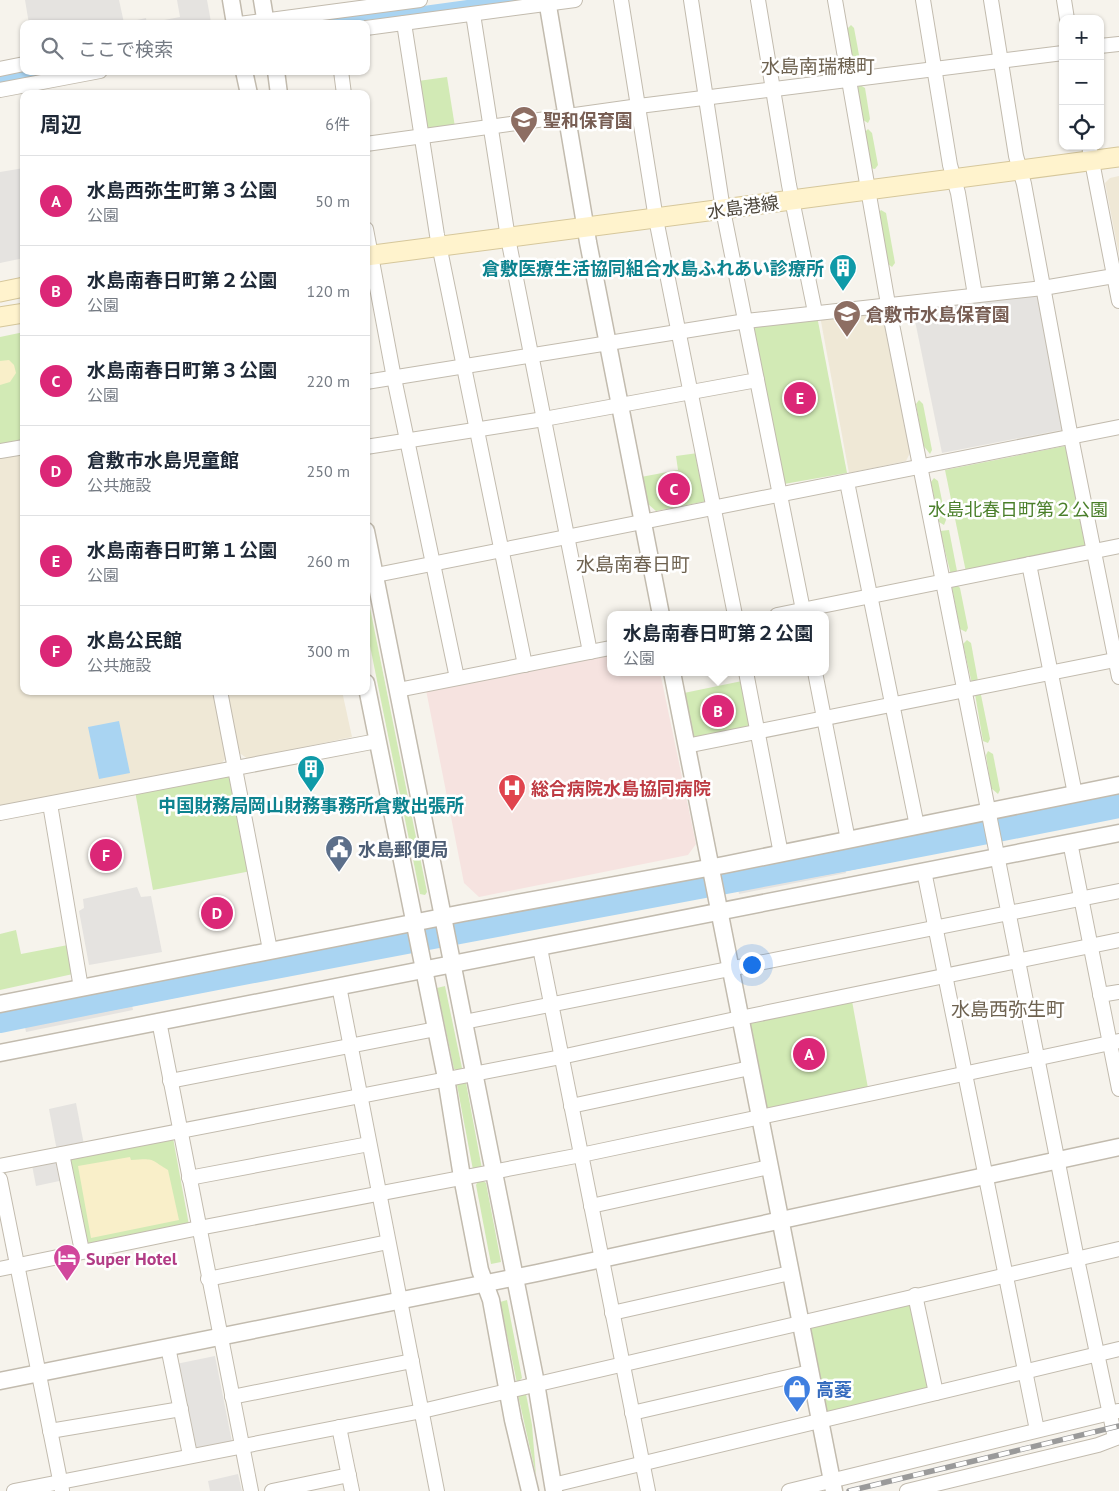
<!DOCTYPE html>
<html lang="ja">
<meta charset="utf-8">
<style>
body{margin:0;font-family:"PT Sans","Noto Sans JP",sans-serif;background:#f6f6f7;color:#1f2937}
.controls{position:absolute;right:15px;top:15px;display:grid;overflow:hidden;border-radius:10px;box-shadow:0 1px 4px #0004}
.controls button{width:45px;height:45px;display:grid;place-items:center;padding:0;border:0;border-bottom:1px solid #e0e1e3;background:#fff;color:#1f2937;font:25px sans-serif}
.you{position:absolute;left:751px;top:964px;width:18px;height:18px;margin:-12px;border:4px solid #fff;border-radius:50%;background:#1a73e8;box-shadow:0 0 0 8px #1a73e833}
.badge{display:grid;place-items:center;width:32px;height:32px;border-radius:50%;background:#db2777;color:#fff;font-size:16px;font-weight:700}
.pin{position:absolute;translate:-50% -50%;border:2px solid #fff;box-shadow:0 1px 5px #0006}
.popup{position:absolute;left:607px;top:611px;width:222px;height:65px;box-sizing:border-box;display:grid;place-content:center;border-radius:10px;background:#fff;filter:drop-shadow(0 1px 4px #0005);font-size:16px;white-space:nowrap;color:#747a83}
.popup b{font-size:19px;color:#1f2937}
.popup::after{content:'';position:absolute;left:50%;top:100%;margin-left:-10px;border:10px solid transparent;border-top-color:#fff}
.list{margin:0;padding:0;list-style:none}
h2{display:flex;justify-content:space-between;align-items:center;height:65px;margin:0;padding:0 20px;font-size:21px}
h2 small{font-size:16px;font-weight:400;color:#747a83}
.list li{display:grid;grid-template-columns:32px 1fr auto;gap:15px;align-items:center;box-sizing:border-box;height:90px;padding:0 20px;border-top:1px solid #e0e1e3}
.list b{display:block;font-size:19px;white-space:nowrap}
.list p{margin:0;font-size:16px;white-space:nowrap;color:#747a83}
.list em{font-size:16px;font-style:normal;color:#747a83}
.icon{flex:none;width:28px;height:28px;fill:none;stroke:currentColor;stroke-width:2;stroke-linecap:round;stroke-linejoin:round}
.map{position:relative;flex:none;width:1119px;height:1491px;overflow:hidden}
.search{position:absolute;background:#fff;box-shadow:0 1px 4px #0004;left:20px;top:20px;width:350px;height:55px;display:flex;align-items:center;gap:12px;box-sizing:border-box;padding:0 18px;border-radius:10px;color:#747a83;font-size:19px}
.panel{position:absolute;background:#fff;box-shadow:0 1px 4px #0004;left:20px;top:90px;width:350px;height:605px;border-radius:10px}
.map>svg:first-child{display:block}
</style>
<div class="map">
<svg width="1119" height="1491" viewBox="0 0 1119 1491">
<rect width="100%" height="100%" fill="#f6f3ec"/>
<!-- education -->
<g fill="#efe8d6">
<polygon points="1119,176 1119,255 1105,183 1110,178"/>
<polygon points="881,308 910,453 906,461 849,473 820,316"/>
<polygon points="24,453 24,691 213,691 226,758 220,765 0,807 0,458"/>
<polygon points="226,691 342,691 352,737 248,759 238,752"/>
</g>
<!-- medical -->
<polygon fill="#f6e3e0" points="610,653 610,672 660,672 696,844 688,855 479,897 464,883 426,690"/>
<!-- green -->
<g fill="#d2eab5">
<polygon points="851,25 854,28 862,71 855,73 847,29"/>
<polygon points="447,77 455,127 426,131 418,81"/>
<polygon points="860,85 865,88 870,119 868,123 863,120 857,88"/>
<polygon points="868,129 872,133 878,165 875,169 870,168 865,132"/>
<polygon points="881,210 886,213 895,263 892,267 888,264 879,212"/>
<polygon points="817,316 847,473 784,484 753,324"/>
<polygon points="24,332 24,441 0,446 0,337"/>
<polygon points="919,400 923,404 932,450 930,454 923,445 916,404"/>
<polygon points="1070,445 1090,548 966,572 945,470"/>
<polygon points="698,453 707,501 656,511 647,503 641,477 678,470 676,456"/>
<polygon points="934,478 938,481 946,520 944,525 939,522 931,482"/>
<polygon points="949,530 957,571 951,575 940,531"/>
<polygon points="956,584 960,588 968,628 966,632 960,629 952,588"/>
<polygon points="366,588 427,892 425,895 420,894 366,626"/>
<polygon points="967,640 971,643 978,681 972,684 963,644"/>
<polygon points="742,681 752,730 694,741 684,693"/>
<polygon points="975,694 981,695 990,739 988,743 983,741"/>
<polygon points="988,751 993,754 1000,790 998,794 991,788 986,755"/>
<polygon points="227,774 233,780 251,871 153,890 135,791"/>
<polygon points="16,930 21,954 68,945 73,974 0,990 0,934"/>
<polygon points="445,986 462,1068 460,1071 454,1069 437,988"/>
<polygon points="852,1001 868,1088 767,1108 750,1020"/>
<polygon points="463,1080 466,1083 482,1169 473,1170 457,1085 458,1081"/>
<polygon points="173,1138 189,1225 85,1244 69,1157"/>
<polygon points="482,1180 486,1183 501,1262 491,1264 476,1185 478,1181"/>
<polygon points="507,1300 522,1378 517,1383 500,1302"/>
<polygon points="913,1301 928,1388 827,1412 810,1325"/>
<polygon points="526,1394 532,1425 536,1475 518,1395"/>
</g>
<!-- sand -->
<g fill="#f9efc9">
<polygon points="9,360 14,365 16,373 10,382 0,385 0,361"/>
<path d="M130 1157 131 1160C155 1158 150 1159 168 1170L179 1220 91 1238 78 1166Z"/>
</g>
<!-- parking -->
<g fill="#e5e3e0">
<polygon points="25,0 119,0 124,23 146,18 147,24 29,24"/>
<polygon points="177,0 207,0 211,22 160,24 159,21 180,17"/>
<polygon points="24,168 24,258 0,263 0,172"/>
<polygon points="1041,293 1066,429 942,453 912,306"/>
<polygon points="842,851 846,873 739,894 735,872"/>
<polygon points="137,887 141,897 151,896 162,952 89,965 79,911 84,908 83,899"/>
<polygon points="128,986 133,1010 26,1032 21,1008"/>
<polygon points="76,1103 84,1145 57,1151 49,1109"/>
<polygon points="59,1159 64,1180 36,1186 32,1165"/>
<polygon points="215,1356 232,1442 194,1449 176,1364"/>
<polygon points="238,1474 242,1491 210,1491 208,1481"/>
</g>
<!-- water -->
<g fill="#a9d4f2">
<polygon points="467,0 533,0 355,24 292,24"/>
<polygon points="24,71 66,71 0,84 0,75"/>
<polygon points="119,721 130,773 99,779 88,727"/>
</g>
<g fill="none" stroke-linecap="round" stroke-linejoin="round">
<!-- stream -->
<g stroke="#a9d4f2" stroke-width="4.5">
<polyline points="423,947 850,868 1119,814"/>
<polyline points="0,1030 415,948"/>
</g>
<!-- river -->
<path stroke="#a9d4f2" stroke-width="26" d="M0 1020C372 944 747 880 1119 805"/>
<defs>
<g id="minor">
<polyline points="621,0 656,219 735,615"/>
<polyline points="758,0 789,185 815,312"/>
<polyline points="835,0 888,304 1077,1259 1115,1438"/>
<polyline points="923,0 950,165 958,193 975,295"/>
<polyline points="991,0 1016,156 1024,184 1069,427 1119,677"/>
<polyline points="1064,0 1067,19"/>
<polyline points="473,14 508,238 590,652"/>
<polyline points="404,23 437,235 525,665"/>
<polyline points="239,24 420,0"/>
<polyline points="366,28 575,0"/>
<polyline points="1100,46 1119,44"/>
<polyline points="0,69 24,64"/>
<polyline points="341,71 344,94"/>
<polyline points="0,90 100,71"/>
<polyline points="366,144 639,106 1063,53"/>
<polyline points="1089,146 1119,301"/>
<polyline points="366,229 394,378 457,678"/>
<polyline points="757,380 804,615"/>
<polyline points="366,382 746,321 1043,288 1114,276"/>
<polyline points="366,447 544,419 757,380 723,210 691,0"/>
<polyline points="0,451 24,447"/>
<polyline points="847,482 917,826"/>
<polyline points="1029,564 1075,794"/>
<polyline points="366,577 1119,427"/>
<polyline points="777,615 1119,546"/>
<polyline points="746,672 781,854"/>
<polyline points="815,672 848,840"/>
<polyline points="398,690 610,648"/>
<polyline points="220,691 270,950"/>
<polyline points="686,746 1119,659"/>
<polyline points="50,804 81,988"/>
<polyline points="0,813 377,741"/>
<polyline points="1070,842 1119,1089"/>
<polyline points="924,871 1037,1430"/>
<polyline points="540,948 648,1491"/>
<polyline points="339,986 437,1491"/>
<polyline points="1100,995 1119,992"/>
<polyline points="159,1021 251,1491"/>
<polyline points="464,1022 1119,891"/>
<polyline points="170,1081 436,1029"/>
<polyline points="571,1106 750,1068"/>
<polyline points="62,1154 82,1251"/>
<polyline points="0,1166 561,1057 740,1018 1119,940"/>
<polyline points="189,1178 369,1144"/>
<polyline points="0,1179 62,1490"/>
<polyline points="591,1206 769,1167"/>
<polyline points="0,1269 199,1228 581,1155 1119,1041"/>
<polyline points="208,1279 388,1242"/>
<polyline points="915,1295 936,1393"/>
<polyline points="612,1313 790,1273"/>
<polyline points="168,1347 190,1455"/>
<polyline points="232,1397 412,1361"/>
<polyline points="632,1413 810,1372"/>
<polyline points="339,1427 352,1491"/>
<polyline points="50,1431 181,1409"/>
<polyline points="553,1485 1119,1349"/>
<polyline points="14,1491 422,1411 1119,1249"/>
<polyline points="272,1491 349,1475"/>
<polyline points="789,1491 1118,1411"/>
<polyline points="907,1491 1098,1445 1119,1437"/>
</g>
<g id="tertiary">
<polyline points="231,0 235,24"/>
<polyline points="262,0 266,24"/>
<polyline points="547,0 588,242 661,615"/>
<polyline points="244,71 249,94"/>
<polyline points="276,71 279,94"/>
<polyline points="366,531 536,1383 554,1491"/>
<polyline points="672,672 834,1491"/>
<polyline points="366,683 446,1078 462,1177 480,1270 491,1300 513,1420 530,1491"/>
<polyline points="0,1004 463,913 724,865 1119,785"/>
<polyline points="0,1053 1119,833"/>
<polyline points="0,1381 537,1273 1119,1147"/>
</g>
<g id="secondary">
<polyline points="366,256 1119,157"/>
<polyline points="0,292 24,287"/>
<polyline points="0,317 24,313"/>
</g>
</defs>
<!-- minor casing -->
<use href="#minor" stroke="#c2bbae" stroke-width="16"/>
<!-- tertiary casing -->
<use href="#tertiary" stroke="#c2bbae" stroke-width="19"/>
<!-- secondary casing -->
<use href="#secondary" stroke="#d6c79b" stroke-width="21"/>
<!-- minor -->
<use href="#minor" stroke="#fff" stroke-width="14"/>
<!-- tertiary -->
<use href="#tertiary" stroke="#fff" stroke-width="16"/>
<!-- secondary -->
<use href="#secondary" stroke="#fff3cd" stroke-width="19"/>
<defs>
<polyline id="rail" points="849,1491 1119,1426"/>
</defs>
<!-- rail casing -->
<use href="#rail" stroke="#9a9a9a" stroke-width="5.5"/>
<!-- rail -->
<use href="#rail" stroke="#fff" stroke-width="4" stroke-dasharray="11" stroke-linecap="butt"/>
</g>
<!-- icons -->
<defs>
<symbol id="school-pin" viewBox="-11 -11 22 30"><path d="M0 17L-7.5 6A9.5 9.5 0 1 1 7.5 6Z" fill="#8d6e63" stroke="#fff"/><path d="M0-5L7-2L0 1L-7-2ZM-4 1L0 2.5L4 1V4Q0 6-4 4Z" fill="#fff"/></symbol>
<symbol id="building-pin" viewBox="-11 -11 22 30"><path d="M0 17L-7.5 6A9.5 9.5 0 1 1 7.5 6Z" fill="#0f9aa8" stroke="#fff"/><path d="M-4-6H4V6H1V3H-1V6H-4ZM-2.5-4.3h1.7v1.8h-1.7ZM.8-4.3h1.7v1.8H.8ZM-2.5-1h1.7V.8h-1.7ZM.8-1h1.7V.8H.8Z" fill="#fff"/></symbol>
<symbol id="hospital-pin" viewBox="-11 -11 22 30"><path d="M0 17L-7.5 6A9.5 9.5 0 1 1 7.5 6Z" fill="#e0444e" stroke="#fff"/><path d="M-5-5h3v3.5h4V-5h3V5h-3V1.5h-4V5h-3Z" fill="#fff"/></symbol>
<symbol id="civic-pin" viewBox="-11 -11 22 30"><path d="M0 17L-7.5 6A9.5 9.5 0 1 1 7.5 6Z" fill="#5c6f8a" stroke="#fff"/><path d="M-.6-6.5H3V-4.5H.6V-3L4-1V1h2V6H-6V1h2V-1L-.6-3ZM-1.2 2.5V6h2.4V2.5Z" fill="#fff"/></symbol>
<symbol id="hotel-pin" viewBox="-11 -11 22 30"><path d="M0 17L-7.5 6A9.5 9.5 0 1 1 7.5 6Z" fill="#d1479c" stroke="#fff"/><path d="M-6-4.5h1.5V1H6V5H4.5V3h-9V5H-6ZM-4 0a1.8 1.8 0 1 1 3.6 0ZM.5 0V-2.5h3Q6-2.5 6 0Z" fill="#fff"/></symbol>
<symbol id="shop-pin" viewBox="-11 -11 22 30"><path d="M0 17L-7.5 6A9.5 9.5 0 1 1 7.5 6Z" fill="#3f7fe0" stroke="#fff"/><path d="M-5-2.5h2.3a2.7 3.5 0 0 1 5.4 0H5L5.5 6h-11ZM-1.5-2.5h3a1.5 2.3 0 0 0-3 0Z" fill="#fff"/></symbol>
</defs>
<g fill-rule="evenodd">
<use href="#school-pin" x="508" y="104" width="32" height="43"/>
<use href="#building-pin" x="827" y="252" width="32" height="43"/>
<use href="#school-pin" x="831" y="298" width="32" height="43"/>
<use href="#building-pin" x="295" y="753" width="32" height="43"/>
<use href="#hospital-pin" x="496" y="772" width="32" height="43"/>
<use href="#civic-pin" x="323" y="833" width="32" height="43"/>
<use href="#hotel-pin" x="51" y="1242" width="32" height="43"/>
<use href="#shop-pin" x="781" y="1373" width="32" height="43"/>
</g>
<g text-anchor="middle" dominant-baseline="central" stroke-width="5" stroke-linejoin="round" paint-order="stroke">
<!-- education labels -->
<g font-size="18" font-weight="bold" fill="#785e54" stroke="#fff" text-anchor="start">
<text x="543" y="120">聖和保育園</text>
<text x="866" y="314">倉敷市水島保育園</text>
</g>
<!-- street labels -->
<g font-size="18" fill="#4b4439" stroke="#fff">
<text transform="translate(743 207) rotate(-8)">水島港線</text>
</g>
<!-- culture labels -->
<g font-size="18" font-weight="bold" fill="#0d838f" stroke="#fff" text-anchor="end">
<text x="824" y="268">倉敷医療生活協同組合水島ふれあい診療所</text>
<text x="311" y="805" text-anchor="middle">中国財務局岡山財務事務所倉敷出張所</text>
</g>
<!-- park labels -->
<g font-size="18" fill="#4a7f2a" stroke="#fff">
<text x="1018" y="509">水島北春日町第２公園</text>
</g>
<!-- health labels -->
<g font-size="18" font-weight="bold" fill="#be3a42" stroke="#fff" text-anchor="start">
<text x="531" y="788">総合病院水島協同病院</text>
</g>
<!-- service labels -->
<g font-size="18" font-weight="bold" fill="#4e5e75" stroke="#fff" text-anchor="start">
<text x="358" y="849">水島郵便局</text>
</g>
<!-- hotel labels -->
<g font-size="18" font-weight="bold" fill="#b23c85" stroke="#fff" text-anchor="start">
<text x="86" y="1258">Super Hotel</text>
</g>
<!-- shop labels -->
<g font-size="18" font-weight="bold" fill="#366cbe" stroke="#fff" text-anchor="start">
<text x="816" y="1389">高菱</text>
</g>
<!-- neighbourhood labels -->
<g font-size="19" fill="#6e6250" stroke="#fff">
<text x="818" y="66">水島南瑞穂町</text>
<text x="633" y="564">水島南春日町</text>
<text x="1008" y="1009">水島西弥生町</text>
</g>
</g>
</svg>
<div class="controls">
<button>+</button>
<button>−</button>
<button><svg class="icon" aria-label="locate" viewBox="0 0 24 24"><circle cx="12" cy="12" r="6"/><path d="M12 2v4M12 18v4M2 12h4M18 12h4"/></svg></button>
</div>
<div class="you"></div>
<div class="pin badge" style="left:809px;top:1054px">A</div>
<div class="pin badge" style="left:718px;top:711px">B</div>
<div class="popup"><b>水島南春日町第２公園</b>公園</div>
<div class="pin badge" style="left:674px;top:489px">C</div>
<div class="pin badge" style="left:217px;top:913px">D</div>
<div class="pin badge" style="left:800px;top:398px">E</div>
<div class="pin badge" style="left:106px;top:855px">F</div>
<div class="search"><svg class="icon" aria-label="search" viewBox="0 0 24 24"><circle cx="10" cy="10" r="6"/><path d="M15 15l6 6"/></svg>ここで検索</div>
<section class="panel">
<h2>周辺<small>6件</small></h2>
<ul class="list">
<li><span class="badge">A</span><div><b>水島西弥生町第３公園</b><p>公園</p></div><em>50 m</em></li>
<li><span class="badge">B</span><div><b>水島南春日町第２公園</b><p>公園</p></div><em>120 m</em></li>
<li><span class="badge">C</span><div><b>水島南春日町第３公園</b><p>公園</p></div><em>220 m</em></li>
<li><span class="badge">D</span><div><b>倉敷市水島児童館</b><p>公共施設</p></div><em>250 m</em></li>
<li><span class="badge">E</span><div><b>水島南春日町第１公園</b><p>公園</p></div><em>260 m</em></li>
<li><span class="badge">F</span><div><b>水島公民館</b><p>公共施設</p></div><em>300 m</em></li>
</ul>
</section>
</div>
